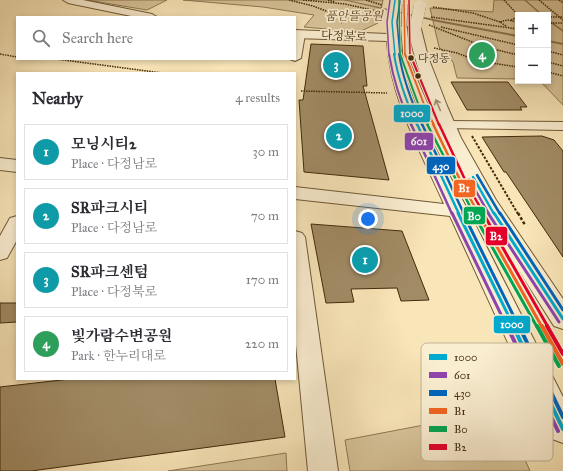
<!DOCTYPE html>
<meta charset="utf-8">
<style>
body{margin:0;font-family:"IM FELL Great Primer","Noto Serif KR",serif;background:#f2f2f3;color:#2b2b33}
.controls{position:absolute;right:12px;top:12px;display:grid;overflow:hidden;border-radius:0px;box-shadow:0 2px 6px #0003}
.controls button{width:36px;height:36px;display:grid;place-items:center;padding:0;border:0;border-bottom:1px solid #e1e1e2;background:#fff;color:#2b2b33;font:20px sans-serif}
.you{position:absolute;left:368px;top:219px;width:14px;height:14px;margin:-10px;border:3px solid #fff;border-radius:50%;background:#1a73e8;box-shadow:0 0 0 6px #1a73e833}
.badge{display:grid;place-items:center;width:26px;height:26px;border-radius:50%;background:#8f2418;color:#fff;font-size:13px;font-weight:700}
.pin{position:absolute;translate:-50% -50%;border:2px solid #fff;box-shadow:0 1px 4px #0006}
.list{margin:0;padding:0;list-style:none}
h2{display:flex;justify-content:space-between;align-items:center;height:52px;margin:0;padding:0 16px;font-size:17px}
h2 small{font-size:13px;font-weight:400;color:#7c7c81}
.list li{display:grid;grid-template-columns:26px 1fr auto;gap:12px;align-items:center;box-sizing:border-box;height:56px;margin:0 8px 8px;padding:0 8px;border:1px solid #e1e1e2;border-radius:0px}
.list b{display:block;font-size:15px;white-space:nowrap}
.list p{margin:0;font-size:13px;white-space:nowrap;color:#7c7c81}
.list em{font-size:13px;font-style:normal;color:#7c7c81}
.icon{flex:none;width:22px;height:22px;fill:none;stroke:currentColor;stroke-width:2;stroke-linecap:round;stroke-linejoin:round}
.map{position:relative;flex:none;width:563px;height:471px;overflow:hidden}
.search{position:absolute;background:#fff;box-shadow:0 2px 6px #0003;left:16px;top:16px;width:280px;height:44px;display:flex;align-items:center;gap:10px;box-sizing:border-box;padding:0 14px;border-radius:0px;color:#7c7c81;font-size:15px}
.panel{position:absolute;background:#fff;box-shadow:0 2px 6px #0003;left:16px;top:72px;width:280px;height:308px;border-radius:0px}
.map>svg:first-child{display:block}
</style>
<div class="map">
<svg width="563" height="471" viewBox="0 0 563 471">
<rect width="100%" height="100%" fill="#f8e5b8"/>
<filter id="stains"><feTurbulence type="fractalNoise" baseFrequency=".005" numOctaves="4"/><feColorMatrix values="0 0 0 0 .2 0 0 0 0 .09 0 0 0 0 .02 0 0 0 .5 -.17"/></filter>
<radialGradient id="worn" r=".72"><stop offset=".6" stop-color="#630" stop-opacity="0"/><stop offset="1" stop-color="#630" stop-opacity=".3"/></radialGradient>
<!-- green -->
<g fill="#d9c59b" stroke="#8e7853">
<polygon points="87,0 167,0 147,10"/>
<polygon points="183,0 383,0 378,23 359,32 304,27 314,15 263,7"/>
<polygon points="494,0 563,0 563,105 540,81 548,81 548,15 518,15 518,79 457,78 453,62 439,47 430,8 493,12"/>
<polygon points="503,410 530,471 350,471 345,440"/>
<polygon points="286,453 287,471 168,471"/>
</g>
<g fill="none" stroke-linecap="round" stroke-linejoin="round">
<!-- stream -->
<g fill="#8a744f" fill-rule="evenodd">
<polygon points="343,0 347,0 438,20 518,35 518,37 438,22"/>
<polygon points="524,0 526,0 543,15 541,15"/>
<polygon points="548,19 563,30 563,32 548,21"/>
<polygon points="548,40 563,43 563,45 548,42"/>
</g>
</g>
<!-- building -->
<g fill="#a18b65" stroke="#422a0b">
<polygon points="311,44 363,46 367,86 363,86 389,180 304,172 299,100 303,100"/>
<polygon points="451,82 508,82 527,107 520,107 522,110 467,110"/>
<polygon points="542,136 554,140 563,151 563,257 506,172 504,172 482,137"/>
<polygon points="311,224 402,231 429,300 401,301 397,288 351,289 354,302 326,303"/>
<polygon points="0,303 17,303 17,322 0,323"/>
<polygon points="70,379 275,379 285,437 31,471 0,471 0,387"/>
</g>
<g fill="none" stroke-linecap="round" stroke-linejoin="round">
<defs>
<polygon id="service" points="404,25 407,27 410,63 429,107 468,188 467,190 461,190 460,188 421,107 404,63 401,27"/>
<g id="minor">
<polygon points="300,31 305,34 301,58 295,61 290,59 295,59 295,34"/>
<polygon points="447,121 563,122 563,130 442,128 440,125 442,122"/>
<polygon points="17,216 17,240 7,258 0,260 0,236 10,218"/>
<polygon points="295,231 302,233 305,237 338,471 308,471 295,334"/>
</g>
<g id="tertiary">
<polygon points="63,0 83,0 152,14 157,17 136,17 68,3"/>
<path d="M393 21 397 22 399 24C398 92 442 159 472 218 502 278 533 337 563 397V443L552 439 450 216 295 199V187L444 204C421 152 390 99 387 41L295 38V30L387 34V24L389 22Z"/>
<path d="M415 26 419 27 421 29 428 57 447 106 461 138 496 200 563 299V329L554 326C505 248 453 172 424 85 418 67 411 48 409 29L411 27Z"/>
<polygon points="0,158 17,160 17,172 0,170"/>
</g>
</defs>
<!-- service casing -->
<use href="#service" stroke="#705936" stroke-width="2"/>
<!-- minor casing -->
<use href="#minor" stroke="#705936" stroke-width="2"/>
<!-- tertiary casing -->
<use href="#tertiary" stroke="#705936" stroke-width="2"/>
<!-- path-far2 -->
<g stroke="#422a0b" stroke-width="1.5" stroke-dasharray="1.5 1" stroke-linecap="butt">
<polyline points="289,0 313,6 347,19 341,23"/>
<polyline points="303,0 345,4 381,12"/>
<polyline points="328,0 335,2"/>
<polyline points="366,0 382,5"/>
<polyline points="504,0 518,15"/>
<polyline points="539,0 563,20"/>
<polyline points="559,0 563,3"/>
<polyline points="433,7 473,13 500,22"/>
<polyline points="431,17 518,29"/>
<polyline points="548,17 563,17"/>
<polyline points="511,20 518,17"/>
<polyline points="548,23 563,23"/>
<polyline points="429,25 485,47 518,55"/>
<polyline points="506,26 500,22 507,20 518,22"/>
<polyline points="441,27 518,45"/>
<polyline points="434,48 457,53 478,61 518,67"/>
<polyline points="548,51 563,55"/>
<polyline points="0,54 17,57"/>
<polyline points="30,59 56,59 162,73"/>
<polyline points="548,62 563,66"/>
<polyline points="548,72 563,76"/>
<polyline points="301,91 387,93"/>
</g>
<!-- path-far1 -->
<polyline stroke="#422a0b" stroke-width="2" stroke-dasharray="2.5 1.5" stroke-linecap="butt" points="472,136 518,214"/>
<!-- path -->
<polyline stroke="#422a0b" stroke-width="2.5" stroke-dasharray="3 2" stroke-linecap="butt" points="518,213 525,225"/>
<!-- service -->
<use href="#service" fill="#faeed1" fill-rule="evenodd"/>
<!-- minor -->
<use href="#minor" fill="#faeed1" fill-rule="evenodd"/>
<!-- tertiary -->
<use href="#tertiary" fill="#faeed1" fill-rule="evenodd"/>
<defs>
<polyline id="service-bridge" points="404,27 405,4"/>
<g id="tertiary-bridge">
<polyline points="393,24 395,2"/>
<polyline points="415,29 420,6"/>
</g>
</defs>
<!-- service-bridge casing -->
<use href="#service-bridge" stroke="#705936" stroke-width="6" stroke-linecap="butt"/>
<!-- tertiary-bridge casing -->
<use href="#tertiary-bridge" stroke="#705936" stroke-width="12" stroke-linecap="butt"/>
<!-- service-bridge -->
<use href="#service-bridge" stroke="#faeed1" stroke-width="5"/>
<!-- tertiary-bridge -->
<use href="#tertiary-bridge" stroke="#faeed1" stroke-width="12"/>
<defs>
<polyline id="bus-1-far4" points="395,55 392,22 395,0"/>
<path id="bus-1-far3" d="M394 54C398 79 407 103 417 125"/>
<g id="bus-1-far2">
<polyline points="417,124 459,214"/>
<polyline points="473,177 494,214"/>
</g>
<g id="bus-1-far1">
<polyline points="458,213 514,327"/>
<polyline points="494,213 563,319"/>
</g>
<polyline id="bus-1" points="513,326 563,429"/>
<polyline id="bus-2-far4" points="389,55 387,22 390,0"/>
<path id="bus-2-far3" d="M389 54C393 78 401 103 411 125"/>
<g id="bus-2-far2">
<polyline points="411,124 452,214"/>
<polyline points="469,179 489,214"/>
</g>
<g id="bus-2-far1">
<polyline points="452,213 507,327"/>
<polyline points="488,213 559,322"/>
</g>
<polyline id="bus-2" points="507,326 558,431"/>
<polyline id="bus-3-far4" points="400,55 397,22 400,1"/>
<path id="bus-3-far3" d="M399 54C403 79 412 103 422 125"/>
<g id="bus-3-far2">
<polyline points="422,124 464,214"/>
<polyline points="477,175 500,214"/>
</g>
<g id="bus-3-far1">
<polyline points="463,213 519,327"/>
<polyline points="500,213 563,310"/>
</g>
<polyline id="bus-3" points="519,326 563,417"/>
<polyline id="bus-4-far4" points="404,0 405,55"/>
<polyline id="bus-4-far3" points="405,54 425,107 434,125"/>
<polyline id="bus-4-far2" points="433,124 464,188 479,214"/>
<polyline id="bus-4-far1" points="478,213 542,327"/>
<polyline id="bus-4" points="542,326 563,364"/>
<polyline id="bus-5-far4" points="399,0 400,55"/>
<polyline id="bus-5-far3" points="400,54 420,109 428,125"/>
<polyline id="bus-5-far2" points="427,124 474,214"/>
<polyline id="bus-5-far1" points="473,213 537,327"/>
<polyline id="bus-5" points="537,326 559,366"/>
<polyline id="bus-6-far4" points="409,0 410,55"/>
<polyline id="bus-6-far3" points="410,54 439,125"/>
<polyline id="bus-6-far2" points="439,124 468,186 484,214"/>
<polyline id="bus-6-far1" points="483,213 548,327"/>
<polyline id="bus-6" points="547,326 563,354"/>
</defs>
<!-- bus-1-far4 casing -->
<use href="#bus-1-far4" stroke="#faeed1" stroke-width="3"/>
<!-- bus-1-far3 casing -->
<use href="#bus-1-far3" stroke="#faeed1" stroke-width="4"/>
<!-- bus-1-far2 casing -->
<use href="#bus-1-far2" stroke="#faeed1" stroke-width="5"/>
<!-- bus-1-far1 casing -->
<use href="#bus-1-far1" stroke="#faeed1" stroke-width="6"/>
<!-- bus-1 casing -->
<use href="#bus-1" stroke="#faeed1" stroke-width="7"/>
<!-- bus-2-far4 casing -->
<use href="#bus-2-far4" stroke="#faeed1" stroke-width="3"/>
<!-- bus-2-far3 casing -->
<use href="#bus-2-far3" stroke="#faeed1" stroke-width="4"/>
<!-- bus-2-far2 casing -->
<use href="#bus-2-far2" stroke="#faeed1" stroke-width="5"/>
<!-- bus-2-far1 casing -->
<use href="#bus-2-far1" stroke="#faeed1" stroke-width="6"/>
<!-- bus-2 casing -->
<use href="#bus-2" stroke="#faeed1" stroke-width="7"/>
<!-- bus-3-far4 casing -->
<use href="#bus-3-far4" stroke="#faeed1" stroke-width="3"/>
<!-- bus-3-far3 casing -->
<use href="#bus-3-far3" stroke="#faeed1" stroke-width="4"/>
<!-- bus-3-far2 casing -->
<use href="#bus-3-far2" stroke="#faeed1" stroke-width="5"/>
<!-- bus-3-far1 casing -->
<use href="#bus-3-far1" stroke="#faeed1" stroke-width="6"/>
<!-- bus-3 casing -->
<use href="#bus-3" stroke="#faeed1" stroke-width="7"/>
<!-- bus-4-far4 casing -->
<use href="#bus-4-far4" stroke="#faeed1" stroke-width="3"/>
<!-- bus-4-far3 casing -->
<use href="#bus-4-far3" stroke="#faeed1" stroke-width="4"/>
<!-- bus-4-far2 casing -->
<use href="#bus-4-far2" stroke="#faeed1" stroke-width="5"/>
<!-- bus-4-far1 casing -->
<use href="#bus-4-far1" stroke="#faeed1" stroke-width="6"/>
<!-- bus-4 casing -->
<use href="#bus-4" stroke="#faeed1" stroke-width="7"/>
<!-- bus-5-far4 casing -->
<use href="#bus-5-far4" stroke="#faeed1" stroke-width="3"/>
<!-- bus-5-far3 casing -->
<use href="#bus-5-far3" stroke="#faeed1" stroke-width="4"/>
<!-- bus-5-far2 casing -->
<use href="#bus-5-far2" stroke="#faeed1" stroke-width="5"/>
<!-- bus-5-far1 casing -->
<use href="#bus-5-far1" stroke="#faeed1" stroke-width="6"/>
<!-- bus-5 casing -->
<use href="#bus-5" stroke="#faeed1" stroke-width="7"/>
<!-- bus-6-far4 casing -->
<use href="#bus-6-far4" stroke="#faeed1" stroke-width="3"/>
<!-- bus-6-far3 casing -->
<use href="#bus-6-far3" stroke="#faeed1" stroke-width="4"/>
<!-- bus-6-far2 casing -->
<use href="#bus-6-far2" stroke="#faeed1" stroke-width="5"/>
<!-- bus-6-far1 casing -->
<use href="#bus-6-far1" stroke="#faeed1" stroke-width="6"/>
<!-- bus-6 casing -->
<use href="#bus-6" stroke="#faeed1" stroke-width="7"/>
<!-- bus-1-far4 -->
<use href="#bus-1-far4" stroke="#00a9ce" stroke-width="1.5"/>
<!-- bus-1-far3 -->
<use href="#bus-1-far3" stroke="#00a9ce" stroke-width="2"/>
<!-- bus-1-far2 -->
<use href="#bus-1-far2" stroke="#00a9ce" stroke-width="2.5"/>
<!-- bus-1-far1 -->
<use href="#bus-1-far1" stroke="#00a9ce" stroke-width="3"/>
<!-- bus-1 -->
<use href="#bus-1" stroke="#00a9ce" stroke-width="4"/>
<!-- bus-2-far4 -->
<use href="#bus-2-far4" stroke="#8e44ad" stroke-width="1.5"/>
<!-- bus-2-far3 -->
<use href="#bus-2-far3" stroke="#8e44ad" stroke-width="2"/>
<!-- bus-2-far2 -->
<use href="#bus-2-far2" stroke="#8e44ad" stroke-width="2.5"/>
<!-- bus-2-far1 -->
<use href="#bus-2-far1" stroke="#8e44ad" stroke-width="3"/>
<!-- bus-2 -->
<use href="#bus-2" stroke="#8e44ad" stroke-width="4"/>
<!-- bus-3-far4 -->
<use href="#bus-3-far4" stroke="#0065bd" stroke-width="1.5"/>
<!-- bus-3-far3 -->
<use href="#bus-3-far3" stroke="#0065bd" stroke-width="2"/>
<!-- bus-3-far2 -->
<use href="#bus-3-far2" stroke="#0065bd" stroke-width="2.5"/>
<!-- bus-3-far1 -->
<use href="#bus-3-far1" stroke="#0065bd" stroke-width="3"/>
<!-- bus-3 -->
<use href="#bus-3" stroke="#0065bd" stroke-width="4"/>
<!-- bus-4-far4 -->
<use href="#bus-4-far4" stroke="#f26522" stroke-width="1.5"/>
<!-- bus-4-far3 -->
<use href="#bus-4-far3" stroke="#f26522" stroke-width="2"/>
<!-- bus-4-far2 -->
<use href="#bus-4-far2" stroke="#f26522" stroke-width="2.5"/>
<!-- bus-4-far1 -->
<use href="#bus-4-far1" stroke="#f26522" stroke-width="3"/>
<!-- bus-4 -->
<use href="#bus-4" stroke="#f26522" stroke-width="4"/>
<!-- bus-5-far4 -->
<use href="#bus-5-far4" stroke="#00a651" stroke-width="1.5"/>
<!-- bus-5-far3 -->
<use href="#bus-5-far3" stroke="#00a651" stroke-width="2"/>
<!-- bus-5-far2 -->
<use href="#bus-5-far2" stroke="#00a651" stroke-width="2.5"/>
<!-- bus-5-far1 -->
<use href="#bus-5-far1" stroke="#00a651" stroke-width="3"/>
<!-- bus-5 -->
<use href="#bus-5" stroke="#00a651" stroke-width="4"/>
<!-- bus-6-far4 -->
<use href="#bus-6-far4" stroke="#e4002b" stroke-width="1.5"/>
<!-- bus-6-far3 -->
<use href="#bus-6-far3" stroke="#e4002b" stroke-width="2"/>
<!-- bus-6-far2 -->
<use href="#bus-6-far2" stroke="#e4002b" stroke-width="2.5"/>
<!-- bus-6-far1 -->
<use href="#bus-6-far1" stroke="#e4002b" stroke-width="3"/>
<!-- bus-6 -->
<use href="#bus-6" stroke="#e4002b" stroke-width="4"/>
</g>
<!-- one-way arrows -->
<defs><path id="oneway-shaft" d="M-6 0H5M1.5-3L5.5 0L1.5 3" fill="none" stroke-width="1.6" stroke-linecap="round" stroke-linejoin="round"/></defs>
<use stroke="#9e8c6e" href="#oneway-shaft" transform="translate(438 105) rotate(-113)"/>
<!-- markers -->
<g fill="#422a0b" stroke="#faeed1" stroke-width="1.5">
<circle cx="411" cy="58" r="3.5"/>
<circle cx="418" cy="76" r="3.5"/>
</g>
<g text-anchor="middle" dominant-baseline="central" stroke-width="3.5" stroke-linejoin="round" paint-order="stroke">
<!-- far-bus labels -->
<g font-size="11" fill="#422a0b" stroke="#faeed1" text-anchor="start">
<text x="418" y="58">다정동</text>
</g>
<!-- far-park labels -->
<g font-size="12" font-style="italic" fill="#604928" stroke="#faeed1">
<text x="354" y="16">품안뜰공원</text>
</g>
<!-- far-street labels -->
<g font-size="12" fill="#422a0b" stroke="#faeed1">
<text transform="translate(344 36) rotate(3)">다정북로</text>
</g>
</g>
<!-- legend -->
<rect x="421" y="343" width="132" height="118" rx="6" fill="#faeed1" stroke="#c3b396" stroke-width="1"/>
<rect x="429" y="354" width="18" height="6" fill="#00a9ce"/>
<rect x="429" y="372" width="18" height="6" fill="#8e44ad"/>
<rect x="429" y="390" width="18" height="6" fill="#0065bd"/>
<rect x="429" y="408" width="18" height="6" fill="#f26522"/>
<rect x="429" y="426" width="18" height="6" fill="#00a651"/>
<rect x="429" y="444" width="18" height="6" fill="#e4002b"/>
<g font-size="11" fill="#422a0b">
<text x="454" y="361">1000</text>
<text x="454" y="379">601</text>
<text x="454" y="397">430</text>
<text x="454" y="415">B1</text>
<text x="454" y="433">B0</text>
<text x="454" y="451">B2</text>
</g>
<g stroke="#faeed1" stroke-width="1.5">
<rect x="393" y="104" width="38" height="19" rx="4" fill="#00a9ce"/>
<rect x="404" y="132" width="30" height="19" rx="4" fill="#8e44ad"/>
<rect x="426" y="156" width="30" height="19" rx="4" fill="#0065bd"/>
<rect x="453" y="179" width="23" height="19" rx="4" fill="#f26522"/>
<rect x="463" y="206" width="23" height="19" rx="4" fill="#00a651"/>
<rect x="485" y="226" width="23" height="20" rx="4" fill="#e4002b"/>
<rect x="493" y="315" width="38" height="19" rx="4" fill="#00a9ce"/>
</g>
<g font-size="11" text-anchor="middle" font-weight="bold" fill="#fff">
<text x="412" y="117">1000</text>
<text x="419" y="145">601</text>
<text x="441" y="170">430</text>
<text x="464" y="192">B1</text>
<text x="474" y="220">B0</text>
<text x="496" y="240">B2</text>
<text x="512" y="328">1000</text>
</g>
<rect width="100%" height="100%" filter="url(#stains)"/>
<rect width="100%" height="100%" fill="url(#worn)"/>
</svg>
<div class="controls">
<button>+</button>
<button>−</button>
</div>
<div class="you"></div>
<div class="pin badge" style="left:365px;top:260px;background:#0f9aa8">1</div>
<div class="pin badge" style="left:339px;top:136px;background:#0f9aa8">2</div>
<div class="pin badge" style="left:336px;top:65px;background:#0f9aa8">3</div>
<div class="pin badge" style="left:482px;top:55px;background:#2e9e5b">4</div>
<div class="search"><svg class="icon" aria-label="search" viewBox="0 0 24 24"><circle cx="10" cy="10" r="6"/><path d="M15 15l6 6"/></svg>Search here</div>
<section class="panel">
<h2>Nearby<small>4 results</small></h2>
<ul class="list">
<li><span class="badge" style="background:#0f9aa8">1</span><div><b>모닝시티2</b><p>Place · 다정남로</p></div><em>30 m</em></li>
<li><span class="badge" style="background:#0f9aa8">2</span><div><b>SR파크시티</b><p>Place · 다정남로</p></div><em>70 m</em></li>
<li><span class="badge" style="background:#0f9aa8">3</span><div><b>SR파크센텀</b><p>Place · 다정북로</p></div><em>170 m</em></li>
<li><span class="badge" style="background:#2e9e5b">4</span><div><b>빛가람수변공원</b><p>Park · 한누리대로</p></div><em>220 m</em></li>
</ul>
</section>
</div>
